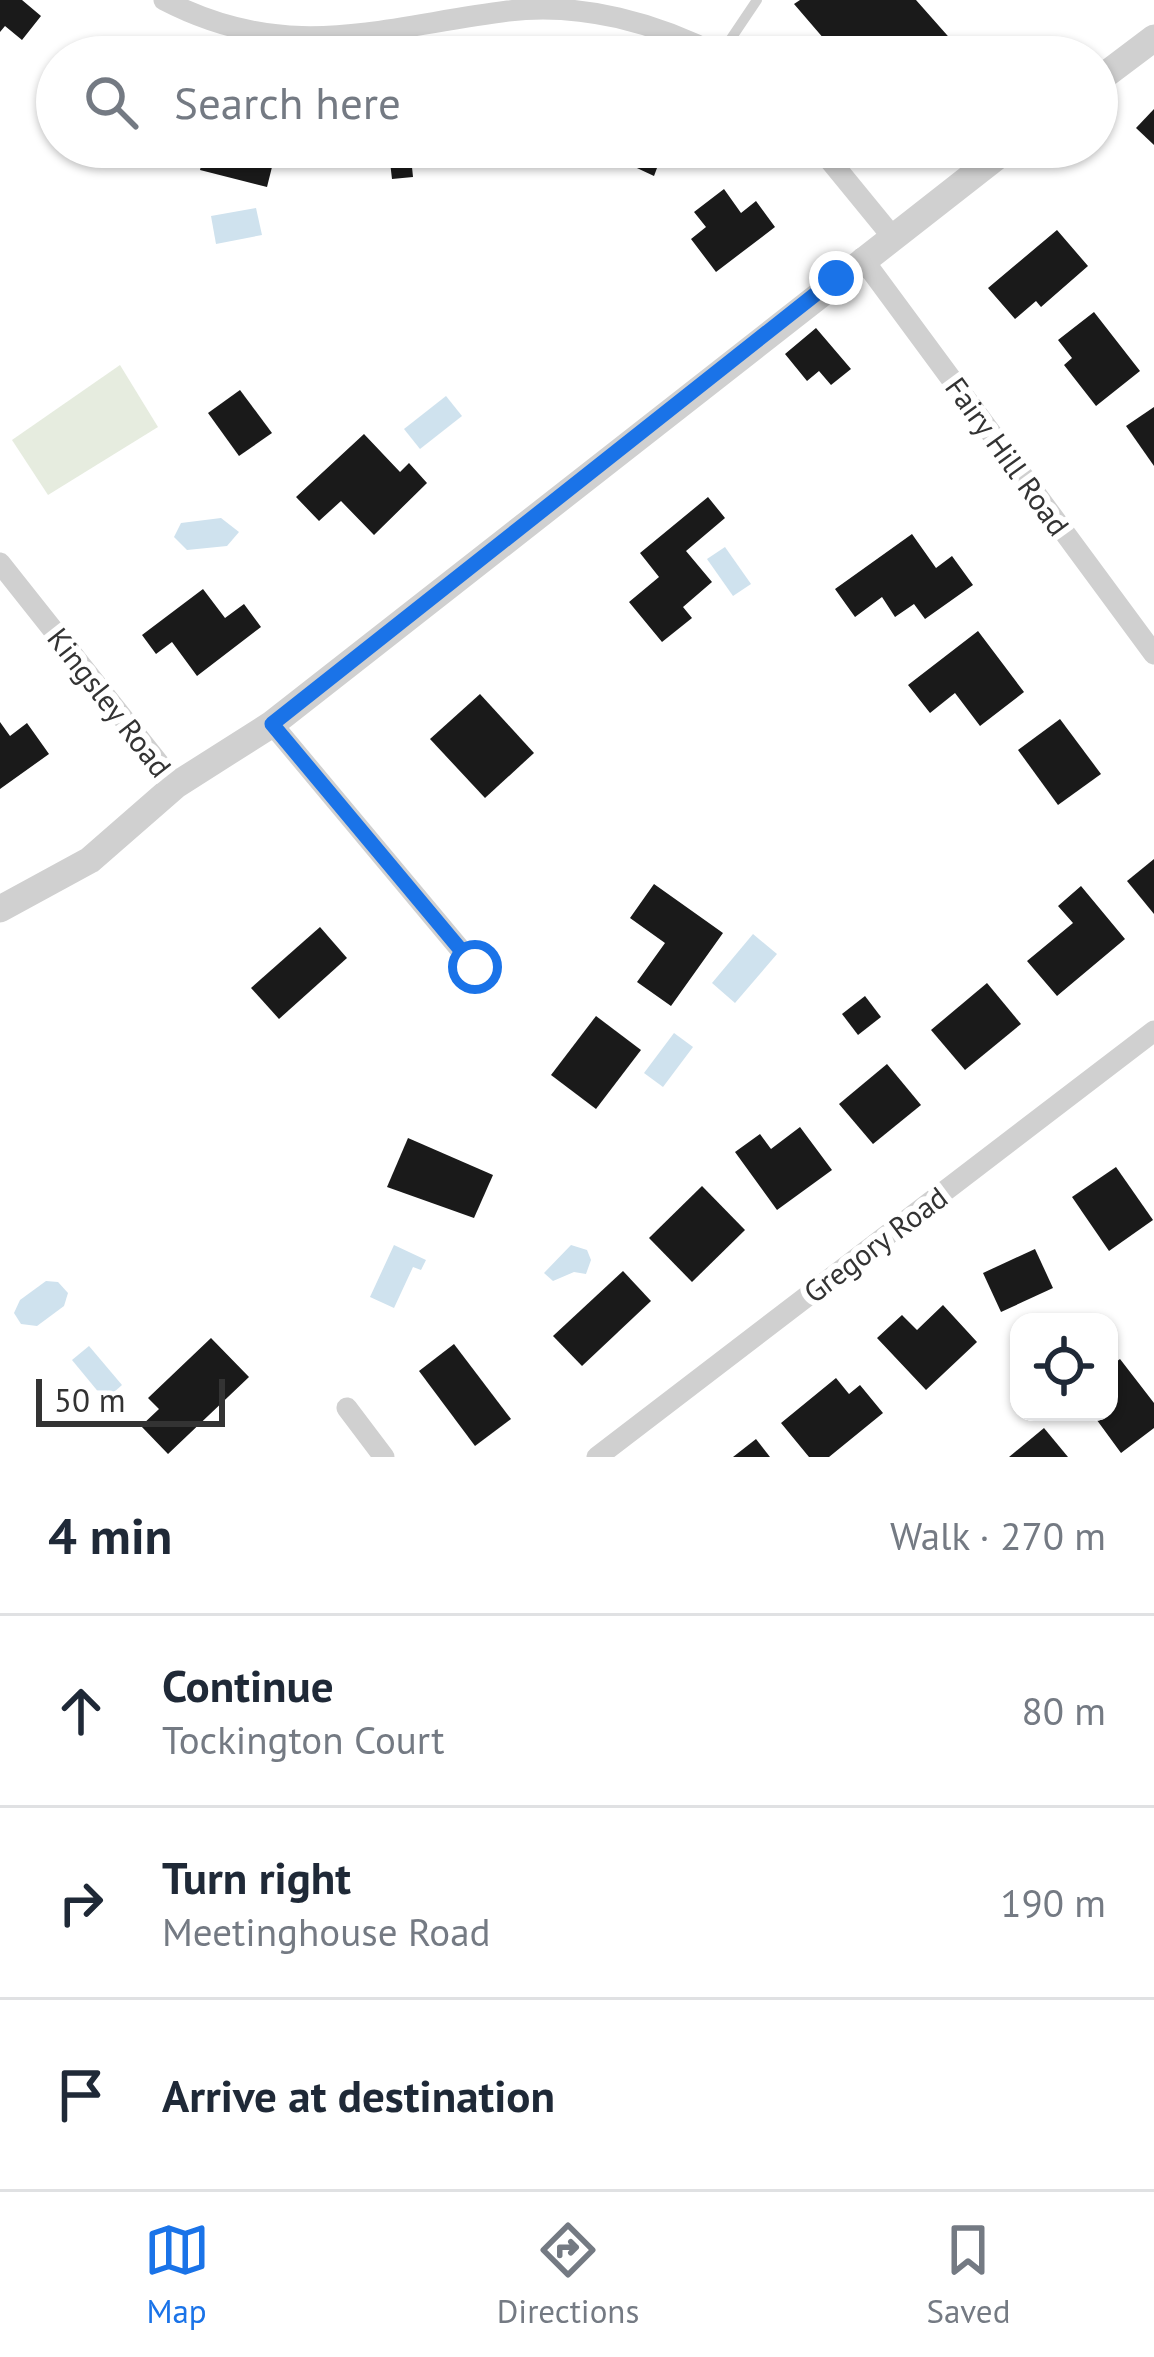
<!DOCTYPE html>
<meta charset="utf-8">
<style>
body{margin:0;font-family:"PT Sans",sans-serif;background:#f2f2f3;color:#1f2937}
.controls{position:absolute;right:36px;bottom:36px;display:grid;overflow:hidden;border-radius:24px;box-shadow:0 3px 9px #0004}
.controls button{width:108px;height:108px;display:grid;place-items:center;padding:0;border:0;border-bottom:3px solid #e0e1e3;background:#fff;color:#1f2937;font:60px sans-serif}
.scale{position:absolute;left:36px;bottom:30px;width:189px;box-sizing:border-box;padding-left:12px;border:6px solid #333;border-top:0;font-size:33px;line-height:42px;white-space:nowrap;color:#333;-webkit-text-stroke:9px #fff;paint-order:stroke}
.stop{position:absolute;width:36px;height:36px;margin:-27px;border:9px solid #1a73e8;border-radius:50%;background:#fff}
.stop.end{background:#1a73e8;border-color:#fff;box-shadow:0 3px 12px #0008}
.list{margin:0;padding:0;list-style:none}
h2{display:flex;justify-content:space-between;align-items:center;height:156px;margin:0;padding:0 48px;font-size:51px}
h2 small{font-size:39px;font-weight:400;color:#747a83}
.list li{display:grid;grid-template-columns:78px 1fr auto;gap:36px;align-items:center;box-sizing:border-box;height:192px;padding:0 48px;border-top:3px solid #e0e1e3}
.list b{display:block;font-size:45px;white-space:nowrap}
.list p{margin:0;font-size:39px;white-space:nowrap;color:#747a83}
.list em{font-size:39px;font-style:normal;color:#747a83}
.icon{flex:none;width:66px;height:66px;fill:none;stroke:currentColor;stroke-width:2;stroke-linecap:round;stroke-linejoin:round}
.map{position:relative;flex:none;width:1154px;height:1457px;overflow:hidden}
.search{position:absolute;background:#fff;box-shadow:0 3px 9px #0004;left:36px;right:36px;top:36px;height:132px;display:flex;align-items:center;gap:30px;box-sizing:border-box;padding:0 42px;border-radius:66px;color:#747a83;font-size:45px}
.sheet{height:732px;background:#fff}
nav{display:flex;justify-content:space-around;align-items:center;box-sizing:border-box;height:168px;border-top:3px solid #e0e1e3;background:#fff;font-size:33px;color:#747a83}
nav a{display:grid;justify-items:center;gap:6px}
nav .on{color:#1a73e8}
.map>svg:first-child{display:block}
</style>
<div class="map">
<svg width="1154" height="1457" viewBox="0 0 1154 1457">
<rect width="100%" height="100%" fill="#fff"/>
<!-- green -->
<polygon fill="#e6ecdf" points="120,365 158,427 48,495 12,440"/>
<!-- water -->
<g fill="#cfe2ee">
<polygon points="256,208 262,235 216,244 211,216"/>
<polygon points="446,396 462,416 420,449 404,429"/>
<polygon points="221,518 239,532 227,546 187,550 174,537 181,523"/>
<polygon points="725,547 751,584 733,596 707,559"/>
<polygon points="753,934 777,954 735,1003 712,983"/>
<polygon points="674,1033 693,1047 663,1087 644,1073"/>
<polygon points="394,1245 426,1260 421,1270 413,1267 394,1308 370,1297"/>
<polygon points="571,1245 587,1250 591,1260 586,1274 574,1272 553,1281 544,1273"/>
<polygon points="46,1281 58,1282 68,1293 64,1306 37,1326 21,1324 14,1313 20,1300"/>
<polygon points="89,1346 122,1385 105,1400 72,1360"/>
</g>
<!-- building -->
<g fill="#1a1a1a">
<polygon points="0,0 22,0 41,16 22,40 5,26 0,32"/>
<polygon points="800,0 916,0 962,52 956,57 868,57 853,39 837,54 794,4"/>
<polygon points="1154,109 1154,145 1136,128"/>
<polygon points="206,147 277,147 267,187 200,170"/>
<polygon points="344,147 410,147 413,177 392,179 390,162 346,167"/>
<polygon points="479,147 557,147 557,150 480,157"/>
<polygon points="592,147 665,147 654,176"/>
<polygon points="724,189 741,213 756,201 775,227 716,272 691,239 706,227 694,212"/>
<polygon points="1057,230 1088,266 1041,307 1036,301 1015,319 988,288"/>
<polygon points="1094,312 1140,371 1096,406 1064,365 1072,358 1058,340"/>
<polygon points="816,328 851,369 831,385 819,371 807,381 785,354"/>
<polygon points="240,390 272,433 239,456 208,413"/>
<polygon points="1154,407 1154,466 1126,426"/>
<polygon points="364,434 400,472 409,463 427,483 374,535 341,501 319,521 296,497"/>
<polygon points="708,497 725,518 686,551 712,582 683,607 692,618 662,642 629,602 659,577 640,553"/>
<polygon points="912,534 936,568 952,556 973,585 925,619 914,604 895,617 882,597 855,617 835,589"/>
<polygon points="203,589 225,618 244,604 261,627 197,676 172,642 156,654 142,635"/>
<polygon points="978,631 1024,692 980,726 955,693 930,713 908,685"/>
<polygon points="480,694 534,753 485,798 430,739"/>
<polygon points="1060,719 1101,774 1058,805 1018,750"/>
<polygon points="0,722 10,736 27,723 49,754 0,789"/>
<polygon points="1154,859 1154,914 1127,881"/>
<polygon points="654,884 723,933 671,1006 637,982 665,943 630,918"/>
<polygon points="1081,886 1125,939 1057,996 1027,961 1073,923 1058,906"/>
<polygon points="320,927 347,958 279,1019 251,988"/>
<polygon points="987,983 1021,1024 965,1070 931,1030"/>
<polygon points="865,996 881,1017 858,1035 842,1014"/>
<polygon points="596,1016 641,1050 596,1109 551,1075"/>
<polygon points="887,1064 921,1105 873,1144 839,1104"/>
<polygon points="800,1127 832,1170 777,1210 735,1152 760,1134 771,1149"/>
<polygon points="408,1138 493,1175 474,1218 387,1187"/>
<polygon points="1116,1167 1153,1220 1109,1251 1072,1197"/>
<polygon points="702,1186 745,1230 692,1282 649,1238"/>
<polygon points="1035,1249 1053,1288 1001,1312 983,1273"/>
<polygon points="623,1271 651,1301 582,1366 553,1336"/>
<polygon points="943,1305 977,1342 926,1390 877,1338 902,1315 917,1330"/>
<polygon points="211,1338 249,1377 168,1454 141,1426 159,1409 148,1398"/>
<polygon points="454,1344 511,1419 475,1446 419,1371"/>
<polygon points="1120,1359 1154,1403 1154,1428 1121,1453 1091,1412 1109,1412 1109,1367"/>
<polygon points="836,1378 849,1394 860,1385 883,1413 829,1457 809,1457 781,1423"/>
<polygon points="1044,1428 1068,1457 1009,1457"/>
<polygon points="756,1439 770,1457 733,1457"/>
</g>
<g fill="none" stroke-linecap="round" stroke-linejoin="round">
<!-- service -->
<polyline stroke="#d0d0d0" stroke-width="10" points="720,55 757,0"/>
<!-- minor -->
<g stroke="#d0d0d0" stroke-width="21">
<path d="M164 0C289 65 381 27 508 11 582 2 657 23 722 57"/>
<polyline points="819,147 891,235"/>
<polyline points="862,258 1154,654"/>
<polyline points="0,563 176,785"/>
<polyline points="272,724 475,967"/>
<polyline points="347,1408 384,1457"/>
<polyline points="597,1457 1154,1031"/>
</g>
<!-- tertiary -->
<g stroke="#d0d0d0" stroke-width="27">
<polyline points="1097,81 1154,38"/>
<polyline points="0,909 90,860 176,785 272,724 1009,147"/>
</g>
</g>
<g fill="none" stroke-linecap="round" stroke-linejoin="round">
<!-- route -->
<polyline stroke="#1a73e8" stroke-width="15" points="475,967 272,724 836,278"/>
</g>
<g text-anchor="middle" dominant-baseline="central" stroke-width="12" stroke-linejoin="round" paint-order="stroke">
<!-- street labels -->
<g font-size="30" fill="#333" stroke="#fff">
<text transform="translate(1008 456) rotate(54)">Fairy Hill Road</text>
<text transform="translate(110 702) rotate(52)">Kingsley Road</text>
<text transform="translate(875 1244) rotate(-37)">Gregory Road</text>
</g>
</g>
</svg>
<div class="controls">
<button><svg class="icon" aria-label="locate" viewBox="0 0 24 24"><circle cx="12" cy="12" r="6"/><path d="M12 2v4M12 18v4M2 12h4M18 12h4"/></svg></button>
</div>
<div class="scale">50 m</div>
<div class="stop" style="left:475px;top:967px"></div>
<div class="stop end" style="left:836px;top:278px"></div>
<div class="search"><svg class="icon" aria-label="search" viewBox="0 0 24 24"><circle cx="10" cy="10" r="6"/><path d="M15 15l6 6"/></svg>Search here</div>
</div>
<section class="sheet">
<h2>4 min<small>Walk · 270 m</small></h2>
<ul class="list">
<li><svg class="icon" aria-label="ahead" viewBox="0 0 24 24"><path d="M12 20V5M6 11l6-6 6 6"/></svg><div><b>Continue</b><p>Tockington Court</p></div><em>80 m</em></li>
<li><svg class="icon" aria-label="right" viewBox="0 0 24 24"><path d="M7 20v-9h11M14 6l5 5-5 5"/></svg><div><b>Turn right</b><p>Meetinghouse Road</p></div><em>190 m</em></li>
<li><svg class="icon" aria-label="arrive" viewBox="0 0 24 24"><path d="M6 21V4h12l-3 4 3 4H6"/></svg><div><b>Arrive at destination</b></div></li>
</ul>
</section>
<nav>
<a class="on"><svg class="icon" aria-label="map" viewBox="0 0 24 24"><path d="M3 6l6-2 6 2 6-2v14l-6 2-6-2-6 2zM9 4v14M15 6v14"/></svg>Map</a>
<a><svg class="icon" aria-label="directions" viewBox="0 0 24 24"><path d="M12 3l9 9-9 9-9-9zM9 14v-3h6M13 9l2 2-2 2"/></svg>Directions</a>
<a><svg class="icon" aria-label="saved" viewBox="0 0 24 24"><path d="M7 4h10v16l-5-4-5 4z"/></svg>Saved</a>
</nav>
